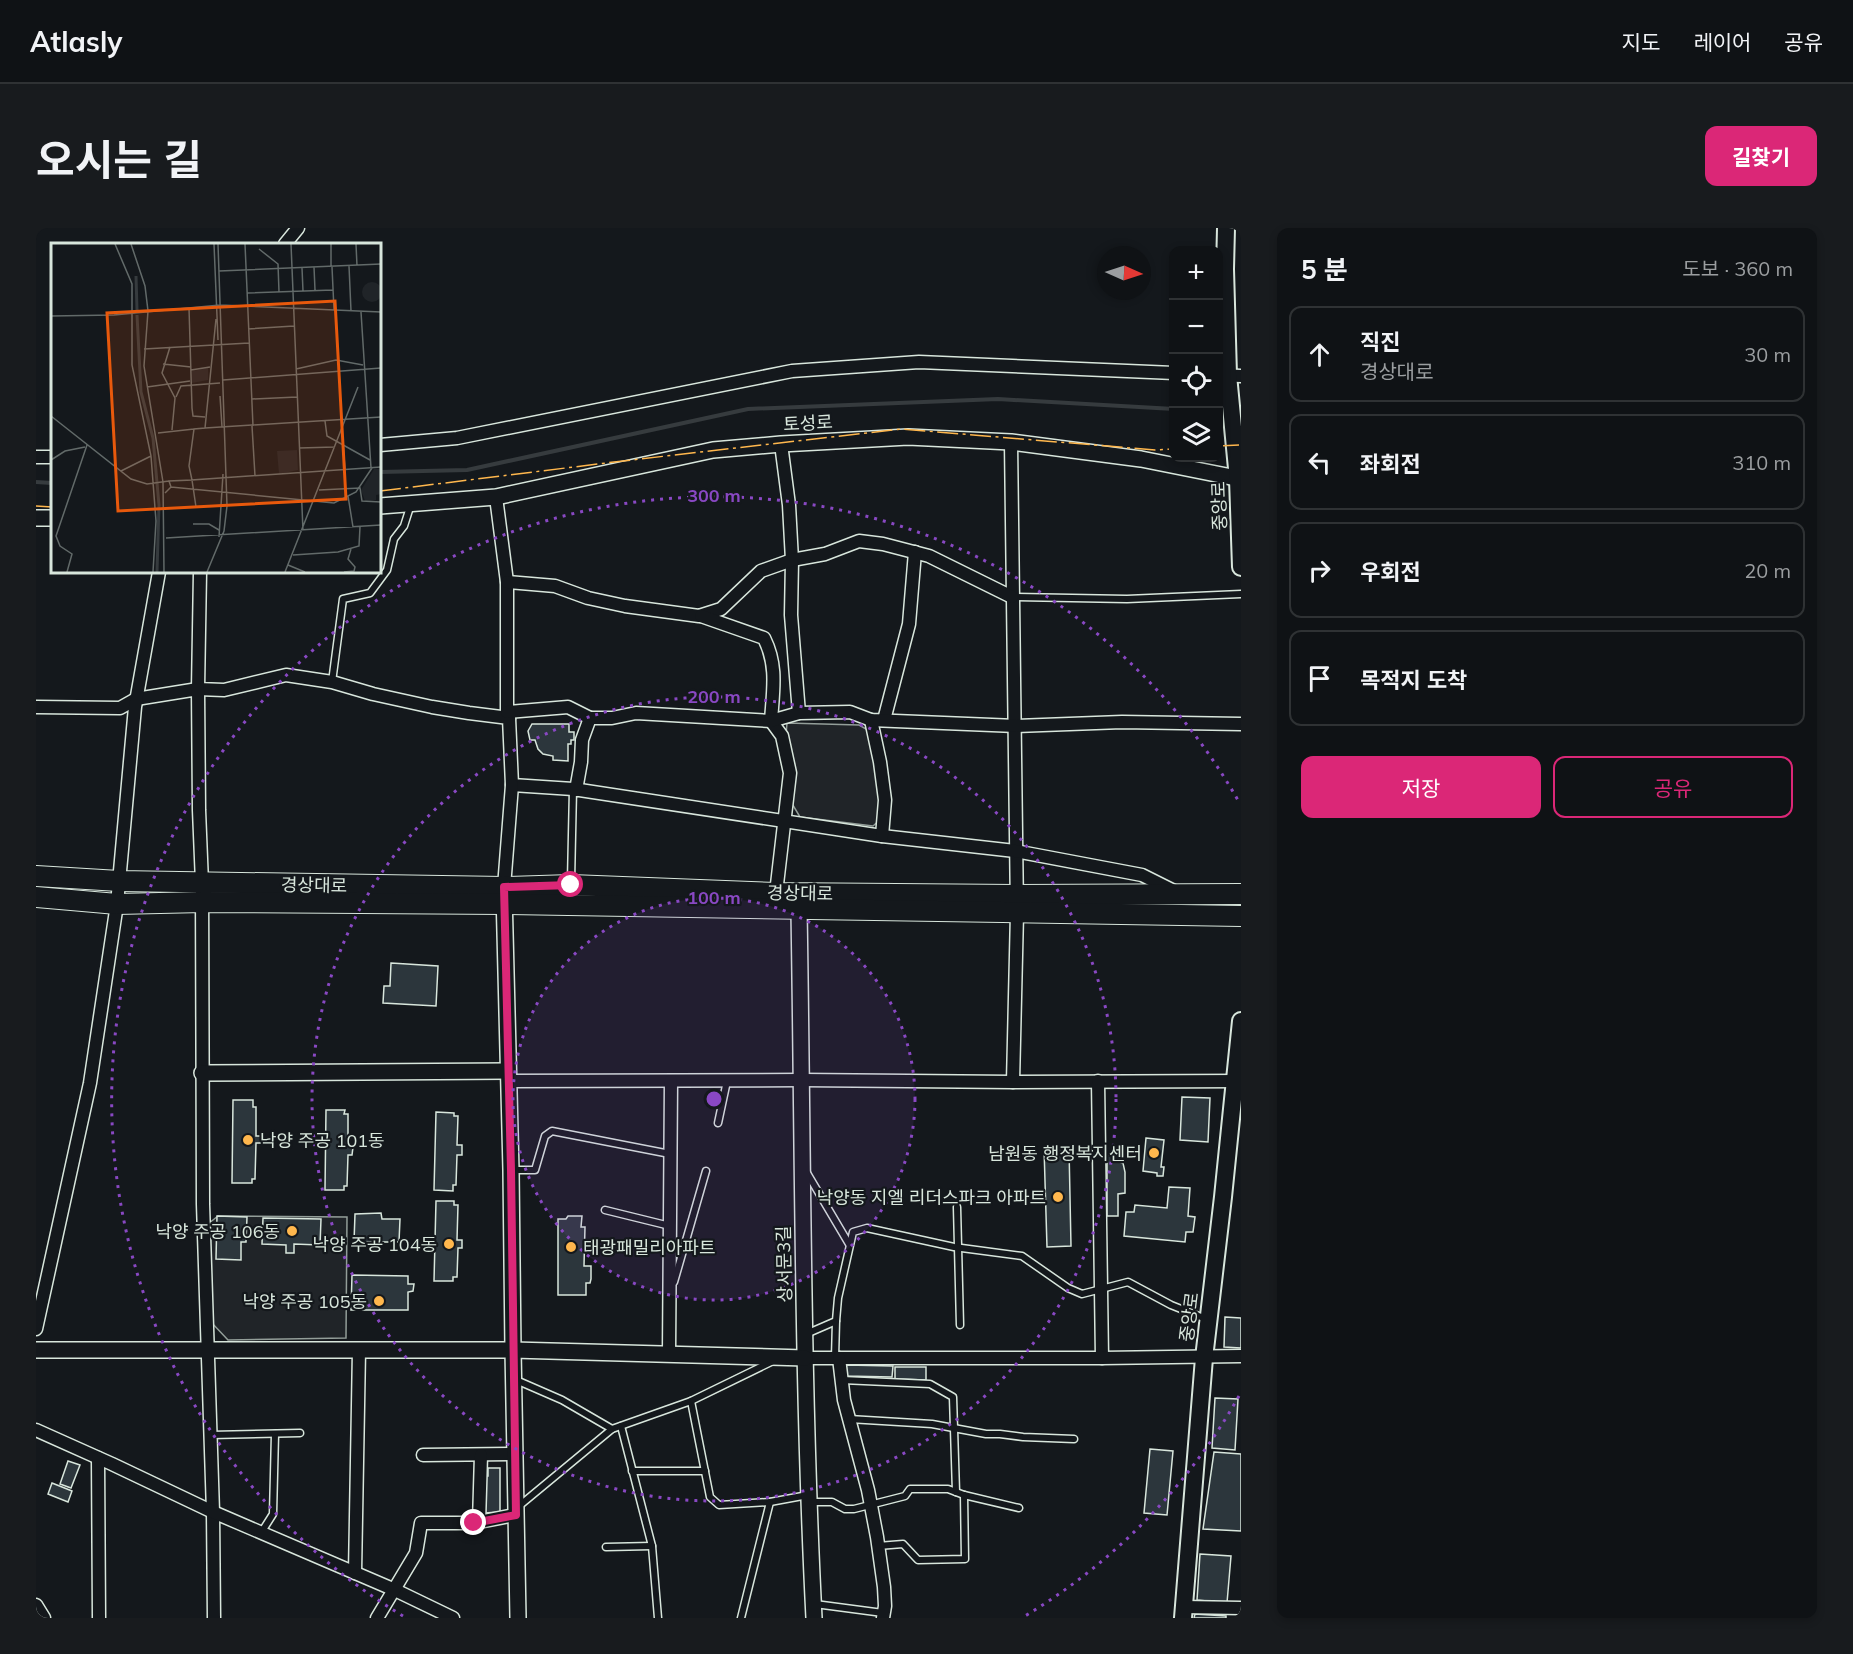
<!DOCTYPE html>
<html lang="ko">
<meta charset="utf-8">
<style>
body{margin:0;font-family:Mulish,"Noto Sans KR",sans-serif;background:#181b1e;color:#f1f3f6}
.controls{position:absolute;right:18px;top:18px;display:grid;overflow:hidden;border-radius:12px;box-shadow:0 3px 9px #0003}
.controls button{width:54px;height:54px;display:grid;place-items:center;padding:0;border:0;border-bottom:2px solid #2f3234;background:#0f1215;color:#f1f3f6;font:30px sans-serif}
.compass{position:absolute;left:1061px;top:18px;width:54px;height:54px;border-radius:50%;background:#0f1215;box-shadow:0 3px 9px #0003;rotate:93deg}
.stop{position:absolute;width:18px;height:18px;margin:-14px;border:4px solid #db2777;border-radius:50%;background:#fff}
.stop.end{background:#db2777;border-color:#fff;box-shadow:0 2px 6px #0008}
.list{margin:0;padding:0;list-style:none}
h2{display:flex;justify-content:space-between;align-items:center;height:78px;margin:0;padding:0 24px;font-size:26px}
h2 small{font-size:20px;font-weight:400;color:#9b9ea0}
.list li{display:grid;grid-template-columns:39px 1fr auto;gap:18px;align-items:center;box-sizing:border-box;height:96px;margin:0 12px 12px;padding:0 12px;border:2px solid #2f3234;border-radius:12px}
.list b{display:block;font-size:22px;white-space:nowrap}
.list p{margin:0;font-size:20px;white-space:nowrap;color:#9b9ea0}
.list em{font-size:20px;font-style:normal;color:#9b9ea0}
.actions{display:flex;gap:12px;padding:18px 24px}
.actions a{flex:1;padding:14px 0;border:2px solid #db2777;border-radius:12px;text-align:center;font-size:21px;color:#db2777}
.actions .main{background:#db2777;color:#fff}
.icon{flex:none;width:33px;height:33px;fill:none;stroke:currentColor;stroke-width:2;stroke-linecap:round;stroke-linejoin:round}
.map{position:relative;flex:none;width:1205px;height:1390px;overflow:hidden;border-radius:12px}
header{display:flex;align-items:center;gap:36px;box-sizing:border-box;height:84px;padding:0 30px;background:#0f1215;border-bottom:2px solid #2f3234}
header strong{font-size:28px}
nav{display:flex;gap:33px;margin-inline-start:auto;font-size:21px}
.intro{display:flex;align-items:center;justify-content:space-between;box-sizing:border-box;height:144px;padding:0 36px}
h1{margin:0;font-size:42px}
.button{padding:15px 27px;border-radius:12px;background:#db2777;color:#fff;font-size:21px;font-weight:700}
main{display:flex;gap:36px;padding:0 36px}
aside{flex:1;background:#0f1215;border-radius:12px;box-shadow:0 3px 9px #0003}
.map>svg:first-child{display:block}
</style>
<header>
<strong>Atlasly</strong>
<nav><a>지도</a><a>레이어</a><a>공유</a></nav>
</header>
<div class="intro"><h1>오시는 길</h1><a class="button">길찾기</a></div>
<main>
<div class="map">
<svg width="1205" height="1390" viewBox="0 0 1205 1390">
<rect width="100%" height="100%" fill="#14181c"/>
<!-- green -->
<g fill="#202428" stroke="#939e99" stroke-width="1.5">
<polygon points="751,495 823,497 832,502 841,538 845,591 837,598 764,589 755,574 750,507"/>
<polygon points="182,988 311,989 310,1110 192,1112 174,1093 172,996"/>
</g>
<g fill="none" stroke-linecap="round" stroke-linejoin="round">
<!-- stream -->
<g stroke="#363b3e" stroke-width="4">
<polyline points="344,244 431,242 712,181 962,171 1138,181"/>
<polyline points="0,254 16,255"/>
</g>
</g>
<!-- building -->
<g fill="#2c363c" stroke="#d8e6dc" stroke-width="1.5">
<polygon points="496,496 533,496 533,504 538,504 538,512 535,512 535,516 532,516 532,533 517,532 517,528 507,526 502,521 499,512 494,512 492,503"/>
<polygon points="355,735 402,738 400,778 347,775 348,758 354,758"/>
<polygon points="1146,869 1174,870 1172,914 1144,912"/>
<polygon points="197,872 217,872 217,879 220,879 220,908 227,908 226,915 220,915 219,951 216,951 216,955 196,955"/>
<polygon points="290,882 309,882 308,886 312,886 312,918 317,919 316,927 312,927 311,958 308,958 308,962 289,962"/>
<polygon points="400,884 418,885 418,888 422,888 421,917 426,917 426,927 421,927 420,957 417,957 417,963 398,962"/>
<polygon points="1110,910 1128,912 1125,939 1128,939 1127,948 1121,948 1121,945 1107,943"/>
<polygon points="1008,920 1033,920 1035,1018 1011,1019"/>
<polygon points="1071,927 1083,927 1083,934 1087,935 1089,944 1089,965 1082,966 1082,988 1071,988"/>
<polygon points="1133,959 1154,960 1152,988 1159,989 1157,1004 1150,1004 1149,1014 1088,1008 1090,984 1098,984 1099,977 1131,980"/>
<polygon points="400,973 418,973 418,977 422,977 421,1012 426,1012 426,1020 422,1020 421,1049 417,1049 417,1053 398,1053"/>
<polygon points="345,985 346,991 364,991 363,1014 318,1014 319,986"/>
<polygon points="181,988 211,989 210,1014 205,1014 205,1032 180,1031"/>
<polygon points="532,988 546,988 545,999 549,999 548,1038 555,1038 555,1051 554,1055 550,1055 550,1067 522,1067 522,991 530,991"/>
<polygon points="227,990 285,991 284,1017 258,1016 258,1025 250,1025 250,1017 226,1016"/>
<polygon points="316,1047 372,1048 372,1056 378,1056 377,1063 372,1064 372,1082 315,1082"/>
<polygon points="1189,1089 1205,1090 1205,1120 1188,1119"/>
<polygon points="810,1137 857,1138 856,1149 810,1148"/>
<polygon points="859,1139 890,1139 890,1152 859,1151"/>
<polygon points="1179,1170 1202,1171 1199,1222 1176,1220"/>
<polygon points="1114,1221 1137,1223 1131,1287 1108,1285"/>
<polygon points="1178,1224 1205,1226 1205,1303 1167,1301"/>
<polygon points="32,1233 44,1237 35,1260 24,1256"/>
<polygon points="452,1240 464,1240 464,1284 448,1285 448,1248 452,1248"/>
<polygon points="16,1255 36,1263 32,1274 12,1266"/>
<polygon points="1164,1326 1195,1328 1191,1375 1161,1372"/>
<polygon points="1159,1386 1190,1388 1190,1390 1158,1390"/>
</g>
<g fill="none" stroke-linecap="round" stroke-linejoin="round">
<defs>
<g id="service">
<polyline points="977,369 1091,371 1205,366"/>
<polyline points="296,454 307,371 334,365 351,342 358,311 368,298 375,276"/>
<polyline points="535,653 537,561"/>
<polyline points="682,895 691,853"/>
<polyline points="475,942 499,942 509,908 516,903 634,926"/>
<polyline points="771,945 813,1016"/>
<polyline points="921,979 924,1097"/>
<polyline points="569,982 634,998"/>
<polyline points="638,1054 670,943"/>
<polyline points="770,1106 800,1093 802,1070 817,1004 831,1000 918,1019 986,1028 1032,1060 1046,1066 1092,1054 1135,1077 1170,1091"/>
<polyline points="799,1130 800,1093"/>
<polyline points="480,1152 526,1172 576,1201"/>
<polyline points="806,1152 894,1156 917,1169 920,1264"/>
<polyline points="655,1173 674,1269 683,1277 734,1274 772,1267"/>
<polyline points="813,1191 896,1196 950,1206 964,1206 987,1209 1038,1211"/>
<polyline points="585,1198 616,1318 622,1390"/>
<polyline points="175,1207 264,1205"/>
<polyline points="596,1243 669,1243"/>
<polyline points="774,1274 796,1274 809,1281 818,1281 869,1268 874,1261 912,1261 928,1267 983,1280"/>
<polyline points="483,1278 576,1201 655,1173 737,1133"/>
<polyline points="225,1305 237,1286 239,1206"/>
<polyline points="842,1318 867,1316 882,1332 929,1331 928,1267"/>
<polyline points="570,1319 616,1318"/>
<polyline points="779,1376 847,1385"/>
<polyline points="705,1390 734,1274"/>
</g>
<g id="minor">
<polyline points="249,16 262,0"/>
<polyline points="1182,147 1205,148"/>
<polyline points="975,214 981,685 977,854"/>
<polyline points="745,216 753,277 756,332 755,387 763,485"/>
<polyline points="344,217 421,210 756,143 883,134 1138,145"/>
<polyline points="0,229 16,229"/>
<polyline points="460,269 471,354 471,484 473,490"/>
<polyline points="164,344 162,461 188,462 250,447 296,454 337,466 396,479 433,485 473,490 476,557 537,561 846,608 979,623 1106,647 1138,663"/>
<polyline points="471,354 519,358 552,370 589,378 663,388 685,381 725,343 756,332 789,326 823,313 847,316 893,328 976,369"/>
<path d="M665 388 728 410C742 438 737 462 735 493L746 508 754 545 740 665"/>
<polyline points="0,479 84,480 100,471 162,461 163,582 166,655 167,976 177,1284 178,1390"/>
<polyline points="471,484 532,479 554,490"/>
<polyline points="835,492 844,534 849,572 846,608"/>
<polyline points="848,492 873,396 879,324"/>
<polyline points="540,562 545,534 546,512 554,490 576,490 600,485 735,493 763,485 814,484 835,492 980,498 1086,494 1205,496"/>
<polyline points="468,659 476,557"/>
<polyline points="473,853 766,852 977,854 1205,853"/>
<polyline points="1062,853 1066,1130"/>
<polyline points="0,1101 54,855 81,676 99,479 123,344"/>
<polyline points="633,1126 635,853"/>
<polyline points="769,1130 1066,1130 1205,1128"/>
<polyline points="803,1130 808,1172 832,1262 841,1309 848,1359 849,1378 847,1390"/>
<polyline points="0,1202 76,1236 177,1284 359,1362 417,1390"/>
<polyline points="387,1227 479,1226"/>
<polyline points="62,1230 63,1390"/>
<polyline points="443,1294 445,1227"/>
<polyline points="319,1345 323,1122"/>
<polyline points="0,1377 8,1390"/>
<polyline points="1148,1379 1205,1380"/>
<polyline points="341,1390 380,1325 385,1295 438,1295 479,1287"/>
</g>
<g id="tertiary">
<polyline points="344,278 460,269 677,222 745,216 872,209 975,214 1105,231 1205,251"/>
<polyline points="0,290 16,290"/>
<polyline points="468,665 475,942 477,1122 482,1390"/>
<path d="M763 682C767 918 766 1154 778 1390"/>
<polyline points="166,845 472,843"/>
<polyline points="0,1122 477,1122 769,1130"/>
</g>
<g id="secondary">
<polyline points="1190,0 1189,41 1192,147 1202,251 1205,339"/>
<polyline points="1147,1390 1168,1130 1187,969 1205,793"/>
</g>
<g id="primary">
<polyline points="0,648 83,653 468,659 535,657 740,665 980,667 1205,666"/>
<polyline points="0,669 81,676 167,674 468,676 1205,688"/>
</g>
</defs>
<!-- service casing -->
<use href="#service" stroke="#d8e6dc" stroke-width="9"/>
<!-- minor casing -->
<use href="#minor" stroke="#d8e6dc" stroke-width="15"/>
<!-- tertiary casing -->
<use href="#tertiary" stroke="#d8e6dc" stroke-width="18"/>
<!-- secondary casing -->
<use href="#secondary" stroke="#d8e6dc" stroke-width="20"/>
<!-- primary casing -->
<use href="#primary" stroke="#d8e6dc" stroke-width="22"/>
<!-- service -->
<use href="#service" stroke="#14181c" stroke-width="6"/>
<!-- minor -->
<use href="#minor" stroke="#14181c" stroke-width="12"/>
<!-- tertiary -->
<use href="#tertiary" stroke="#14181c" stroke-width="15"/>
<!-- secondary -->
<use href="#secondary" stroke="#14181c" stroke-width="16"/>
<!-- primary -->
<use href="#primary" stroke="#14181c" stroke-width="20"/>
<!-- power -->
<g stroke="#ffb74d" stroke-width="1.5" stroke-dasharray="21 4.5 3 4.5" stroke-linecap="butt">
<polyline points="1182,218 1205,217"/>
<polyline points="344,263 578,234 865,201 1119,222 1138,221"/>
<polyline points="0,278 16,279"/>
</g>
</g>
<g fill="none" stroke-linecap="round" stroke-linejoin="round">
<!-- route -->
<polyline stroke="#db2777" stroke-width="8" points="438,1295 480,1287 475,942 468,659 535,657"/>
</g>
<!-- distance rings -->
<circle cx="678" cy="871" r="201" fill="#8948c3" fill-opacity=".12"/>
<g fill="none" stroke="#8948c3" stroke-width="3" stroke-dasharray="3 6">
<circle cx="678" cy="871" r="201"/>
<circle cx="678" cy="871" r="402"/>
<path d="M1203 1168A603 603 0 0 1 989 1388M367 1388A603 603 0 1 1 1203 574"/>
</g>
<!-- markers -->
<g fill="#ffb74d" stroke="#14181c" stroke-width="2">
<circle cx="212" cy="912" r="6"/>
<circle cx="1118" cy="925" r="6"/>
<circle cx="1022" cy="969" r="6"/>
<circle cx="256" cy="1003" r="6"/>
<circle cx="413" cy="1016" r="6"/>
<circle cx="535" cy="1019" r="6"/>
<circle cx="343" cy="1073" r="6"/>
</g>
<g text-anchor="middle" dominant-baseline="central" stroke-width="4.5" stroke-linejoin="round" paint-order="stroke">
<!-- street labels -->
<g font-size="18" fill="#d8e6dc" stroke="#14181c">
<text transform="translate(772 195) rotate(-3)">토성로</text>
<text transform="translate(1183 278) rotate(-92)">중앙로</text>
<text transform="translate(278 657) rotate(1)">경상대로</text>
<text transform="translate(764 665) rotate(1)">경상대로</text>
<text transform="translate(748 1036) rotate(-91)">상서문3길</text>
<text transform="translate(1153 1089) rotate(-83)">중앙로</text>
</g>
<!-- poi labels -->
<g font-size="18" fill="#d8e6dc" stroke="#14181c" text-anchor="end">
<text x="224" y="912" text-anchor="start">낙양 주공 101동</text>
<text x="1106" y="925">남원동 행정복지센터</text>
<text x="1010" y="969">낙양동 지엘 리더스파크 아파트</text>
<text x="244" y="1003">낙양 주공 106동</text>
<text x="401" y="1016">낙양 주공 104동</text>
<text x="547" y="1019" text-anchor="start">태광패밀리아파트</text>
<text x="331" y="1073">낙양 주공 105동</text>
</g>
</g>
<!-- overview -->
<g transform="translate(15 15)">
<rect width="330" height="330" fill="#14181c"/>
<path d="M311 49a10 10 0 1 1 20 0a10 10 0 1 1-20 0ZM157 125V137L141 140V128ZM246 207 247 227 228 231 226 208ZM323 226H330V251L325 252V257L314 258 310 247Z" fill="#202428"/>
<path fill="none" stroke="#363b3e" stroke-width="3" d="M85 33 86 67M86 72 90 149 102 195 108 262 106 329"/>
<path fill="none" stroke="#626a69" stroke-width="1.5" d="M64 1 81 41V122L100 213 70 228M80 1 94 43 97 68 93 123 112 239 113 329M163 1 167 97M194 1 202 183M240 1 252 288M280 1V24M305 1 306 23M208 6 227 21 228 49M298 23 300 68M263 24 264 47M281 24 283 67M251 25 252 48M168 28 330 21M196 50 282 47M138 65 141 165 142 173 154 174M310 69 320 225M0 73 63 72 169 62 330 69M197 86 243 83M119 104 111 130 124 155 121 187M93 106 198 100M112 121 140 124M245 126 285 117 312 122M140 127 159 124M172 137 330 125M96 144 139 138M169 153 171 184M125 154 130 143 169 140M201 156 246 154M0 173 80 236 96 241 118 238M274 178 276 193 319 217M201 183 204 233M154 185 330 174M107 190 143 186M292 200 294 226M248 205 284 204M100 213 105 278 102 329M0 217 14 208 34 204M120 244 118 238 141 237 138 223 143 186 154 185 165 76M268 247 309 245 311 258 330 259M114 250 120 244 283 260 305 249 321 225M297 253 302 284M145 264 141 237 330 224M142 281H158L168 287M168 294 172 231M115 295 330 282M242 312 287 309 308 303 309 284M237 322 254 329M16 329 21 311 9 303 5 293 36 202M156 329 173 288 176 263 167 1M234 329 307 144M293 329 303 328 304 324 297 316 300 306"/>
<path fill="#e8590c" fill-opacity="0.15" stroke="#e8590c" stroke-width="3" d="M284 58 295 256 67 268 56 70Z"/>
<rect width="330" height="330" fill="none" stroke="#d8e6dc" stroke-width="3"/>
</g>
<circle cx="678" cy="871" r="9" fill="#8948c3" stroke="#14181c" stroke-width="3"/>
<g font-size="18" text-anchor="middle" font-weight="bold" fill="#8948c3" stroke="#14181c" stroke-width="4.5" stroke-linejoin="round" paint-order="stroke">
<text x="678" y="274">300 m</text>
<text x="678" y="475">200 m</text>
<text x="678" y="676">100 m</text>
</g>
</svg>
<div class="controls">
<button>+</button>
<button>−</button>
<button><svg class="icon" aria-label="locate" viewBox="0 0 24 24"><circle cx="12" cy="12" r="6"/><path d="M12 2v4M12 18v4M2 12h4M18 12h4"/></svg></button>
<button><svg class="icon" aria-label="layers" viewBox="0 0 24 24"><path d="M12 4l9 5-9 5-9-5zM3 14l9 5 9-5"/></svg></button>
</div>
<svg class="compass" viewBox="-18 -18 36 36"><path d="M0-13l5 13h-10z" fill="#e53935"/><path d="M0 13l5-13h-10z" fill="#9b9ea0"/></svg>
<div class="stop" style="left:535px;top:657px"></div>
<div class="stop end" style="left:438px;top:1295px"></div>
</div>
<aside>
<h2>5 분<small>도보 · 360 m</small></h2>
<ul class="list">
<li><svg class="icon" aria-label="ahead" viewBox="0 0 24 24"><path d="M12 20V5M6 11l6-6 6 6"/></svg><div><b>직진</b><p>경상대로</p></div><em>30 m</em></li>
<li><svg class="icon" aria-label="left" viewBox="0 0 24 24"><path d="M17 20v-9H6M10 6l-5 5 5 5"/></svg><div><b>좌회전</b></div><em>310 m</em></li>
<li><svg class="icon" aria-label="right" viewBox="0 0 24 24"><path d="M7 20v-9h11M14 6l5 5-5 5"/></svg><div><b>우회전</b></div><em>20 m</em></li>
<li><svg class="icon" aria-label="arrive" viewBox="0 0 24 24"><path d="M6 21V4h12l-3 4 3 4H6"/></svg><div><b>목적지 도착</b></div></li>
</ul>
<div class="actions"><a class="main">저장</a><a>공유</a></div>
</aside>
</main>
